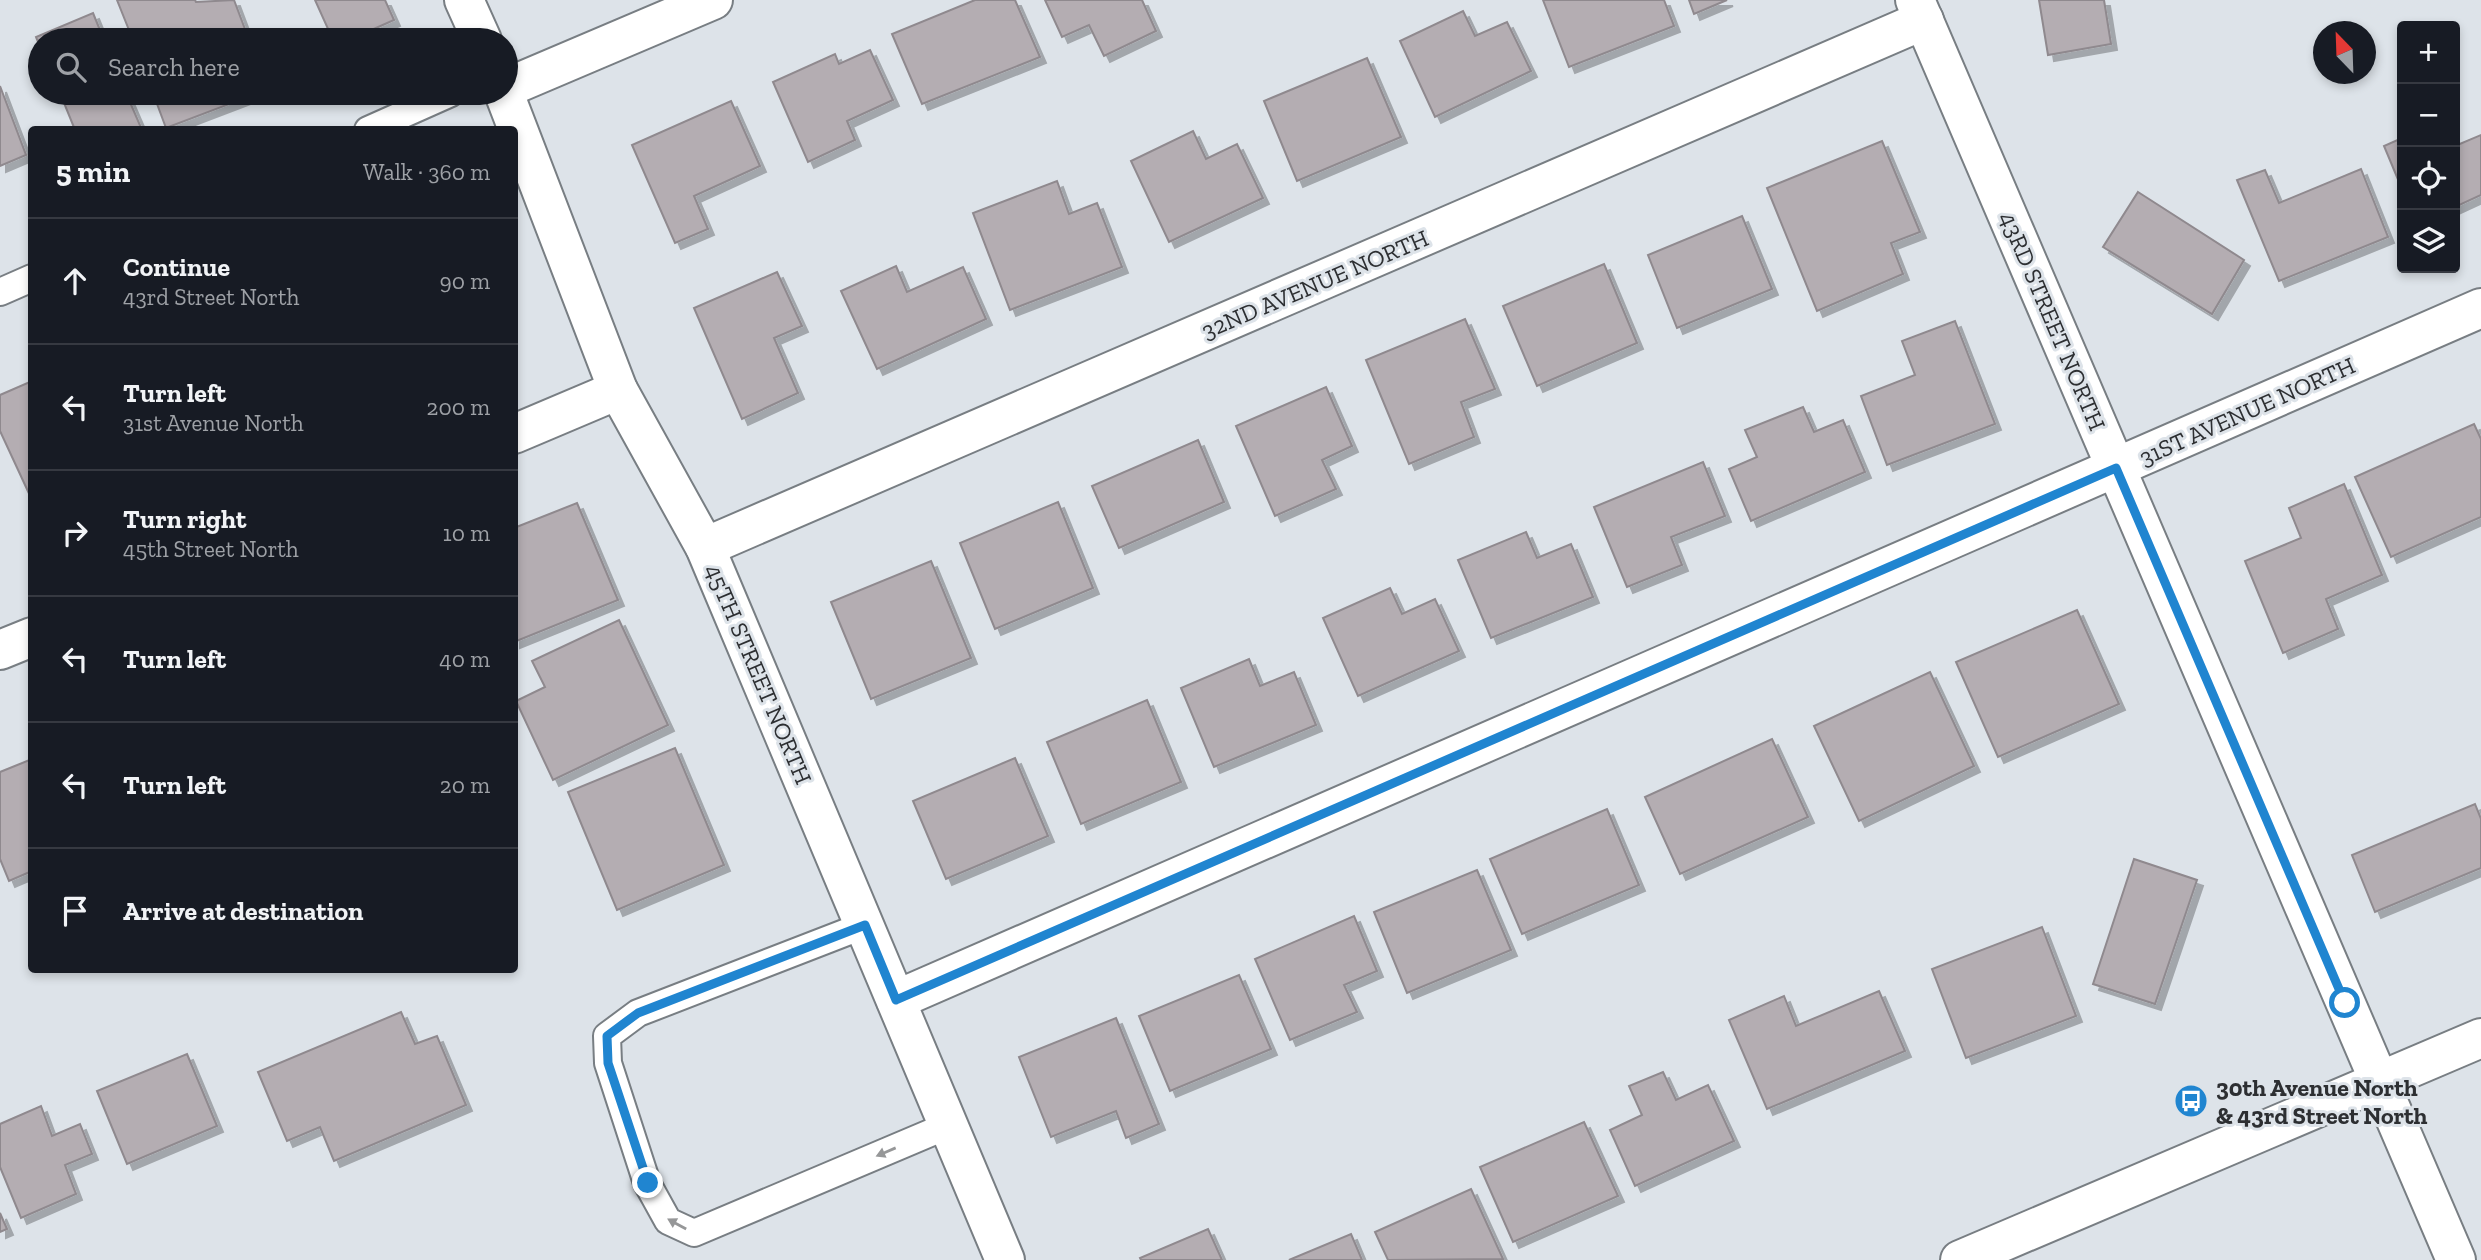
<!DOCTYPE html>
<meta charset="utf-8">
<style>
body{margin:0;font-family:"Zilla Slab",serif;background:#20242c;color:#f1f3f6}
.controls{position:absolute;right:21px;top:21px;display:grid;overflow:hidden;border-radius:7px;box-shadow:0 4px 10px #0003}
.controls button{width:63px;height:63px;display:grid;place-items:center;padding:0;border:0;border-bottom:2px solid #363941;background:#171b24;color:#f1f3f6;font:35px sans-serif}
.compass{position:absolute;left:2313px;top:21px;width:63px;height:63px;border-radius:50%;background:#171b24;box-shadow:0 4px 10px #0003;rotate:337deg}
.stop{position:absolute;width:21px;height:21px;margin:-16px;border:5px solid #2085d0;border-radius:50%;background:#fff}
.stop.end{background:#2085d0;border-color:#fff;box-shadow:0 2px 7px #0008}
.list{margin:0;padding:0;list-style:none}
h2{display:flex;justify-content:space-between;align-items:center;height:91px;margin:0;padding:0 28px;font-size:30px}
h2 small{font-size:23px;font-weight:400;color:#9ea1a6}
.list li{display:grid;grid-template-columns:46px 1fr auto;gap:21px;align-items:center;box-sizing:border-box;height:126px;padding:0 28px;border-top:2px solid #363941}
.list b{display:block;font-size:26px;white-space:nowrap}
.list p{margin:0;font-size:23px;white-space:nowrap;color:#9ea1a6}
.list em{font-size:23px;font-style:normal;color:#9ea1a6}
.icon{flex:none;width:38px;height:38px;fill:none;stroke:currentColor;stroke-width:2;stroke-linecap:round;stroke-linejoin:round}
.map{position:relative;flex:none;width:2481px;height:1260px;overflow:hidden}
.search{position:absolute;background:#171b24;box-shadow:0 4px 10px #0003;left:28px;top:28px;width:490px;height:77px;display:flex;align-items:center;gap:18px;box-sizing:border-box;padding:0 24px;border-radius:38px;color:#9ea1a6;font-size:26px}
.panel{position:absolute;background:#171b24;box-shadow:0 4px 10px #0003;left:28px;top:126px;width:490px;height:847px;border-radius:7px}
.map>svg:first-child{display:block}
</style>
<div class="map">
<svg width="2481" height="1260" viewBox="0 0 2481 1260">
<defs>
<filter id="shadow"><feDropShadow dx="6" dy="6" stdDeviation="0" flood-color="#0004"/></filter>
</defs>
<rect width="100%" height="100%" fill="#dde3e9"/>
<!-- building -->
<g fill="#b4adb2" stroke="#8f898e" stroke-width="2" filter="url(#shadow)">
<polygon points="117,0 195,0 196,2 234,0 249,40 133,40"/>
<polygon points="315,0 385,0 394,20 349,40 333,40"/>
<polygon points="975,0 1015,0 1040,57 922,104 892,34"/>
<polygon points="1045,0 1142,0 1156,31 1104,56 1089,25 1062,37"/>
<polygon points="1543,0 1664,0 1674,26 1569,67"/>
<polygon points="1689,0 1727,0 1694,14"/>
<polygon points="2039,0 2104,0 2111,44 2048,55"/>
<polygon points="1463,11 1475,36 1507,22 1531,71 1435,117 1400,41"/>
<polygon points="93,13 104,40 40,40 40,47 36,37"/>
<polygon points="870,50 893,100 847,121 855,140 808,162 773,82 835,54 839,64"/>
<polygon points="1367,58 1401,137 1297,181 1264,101"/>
<polygon points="0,86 26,155 0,166"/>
<polygon points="60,93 126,93 142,130 75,130"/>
<polygon points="153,93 258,93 166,128"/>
<polygon points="731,101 760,166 694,196 708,229 675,243 632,145"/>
<polygon points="1193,131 1206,159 1237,144 1263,198 1169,242 1131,161"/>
<polygon points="2481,135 2481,195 2455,207 2455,146"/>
<polygon points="2402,138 2402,189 2384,146"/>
<polygon points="1882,141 1920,232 1891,243 1903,274 1817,311 1767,188"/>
<polygon points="2361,169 2388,237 2279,281 2237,180 2265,170 2279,203"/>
<polygon points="1057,181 1069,214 1097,203 1122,267 1010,310 973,213"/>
<polygon points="2138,192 2244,260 2212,314 2103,247"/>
<polygon points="1742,216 1772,289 1677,328 1648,255"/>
<polygon points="1604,264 1637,343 1537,386 1503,306"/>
<polygon points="896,266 907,292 963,267 986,319 877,369 841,291"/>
<polygon points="777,272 802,326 774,338 798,393 742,419 694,308"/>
<polygon points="1465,319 1495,389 1461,402 1474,437 1409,464 1366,360"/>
<polygon points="1955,321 1995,424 1887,465 1861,396 1915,375 1902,341"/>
<polygon points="32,381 32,500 0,431 0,395"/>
<polygon points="1326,387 1352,446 1322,460 1336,489 1275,516 1236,426"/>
<polygon points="1803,407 1814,432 1843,420 1865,472 1751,521 1729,469 1757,457 1745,430"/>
<polygon points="2474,424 2481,439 2481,517 2391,557 2355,477"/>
<polygon points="1198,440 1224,502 1119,548 1092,486"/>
<polygon points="1703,462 1725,516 1671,537 1682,565 1627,587 1594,507"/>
<polygon points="2344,484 2382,575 2326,599 2338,629 2283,653 2245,561 2301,538 2289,508"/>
<polygon points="1058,502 1093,588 995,629 960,543"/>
<polygon points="577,503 618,600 514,642 514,528"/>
<polygon points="1526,532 1537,558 1571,544 1593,597 1491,638 1458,560"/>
<polygon points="931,561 971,658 871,699 831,602"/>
<polygon points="1390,588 1402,614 1435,599 1459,651 1358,696 1323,618"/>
<polygon points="2077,610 2119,704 1998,757 1956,662"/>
<polygon points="619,620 668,725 553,780 516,701 545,687 532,661"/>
<polygon points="1249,659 1260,686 1294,672 1316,725 1214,767 1181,688"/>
<polygon points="1930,672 1974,766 1859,821 1814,726"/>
<polygon points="1147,700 1181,782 1081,824 1047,742"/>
<polygon points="1772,739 1808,817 1680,874 1645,797"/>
<polygon points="675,748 724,865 617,910 568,792"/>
<polygon points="1015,758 1048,836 946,879 913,801"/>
<polygon points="32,759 32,871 9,881 0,859 0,772"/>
<polygon points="2475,804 2481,819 2481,868 2375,912 2352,855"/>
<polygon points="1607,809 1639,885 1522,934 1490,859"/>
<polygon points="2134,859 2197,880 2155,1004 2093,984"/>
<polygon points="1477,870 1511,950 1407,993 1374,912"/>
<polygon points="1354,916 1377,971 1344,985 1357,1012 1290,1040 1255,959"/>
<polygon points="2042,927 2076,1016 1966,1058 1932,969"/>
<polygon points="1239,975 1271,1049 1170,1091 1139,1016"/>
<polygon points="1879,991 1905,1051 1767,1109 1729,1020 1784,996 1796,1026"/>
<polygon points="401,1012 415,1044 437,1036 466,1105 334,1161 320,1127 287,1141 258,1072"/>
<polygon points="1116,1018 1159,1124 1126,1138 1116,1111 1051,1137 1019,1057"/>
<polygon points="187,1054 217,1126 127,1164 97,1091"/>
<polygon points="1663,1072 1676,1100 1708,1085 1734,1141 1635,1186 1610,1130 1642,1115 1629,1086"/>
<polygon points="41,1106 52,1136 80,1124 92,1154 65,1165 76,1194 21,1218 0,1167 0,1124"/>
<polygon points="1584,1122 1618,1196 1513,1242 1480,1167"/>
<polygon points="1471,1189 1503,1259 1388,1260 1375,1232"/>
<polygon points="0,1213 7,1229 0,1232"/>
<polygon points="1208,1229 1222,1260 1141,1260 1140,1258"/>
<polygon points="1351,1234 1362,1260 1289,1260"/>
</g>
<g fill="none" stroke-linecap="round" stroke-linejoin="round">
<defs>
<g id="lane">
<polyline points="368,130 451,93"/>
<polyline points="0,292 32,278"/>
<polyline points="865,925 638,1013 607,1036 608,1063 647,1183 668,1221 694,1233 949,1125"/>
</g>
<g id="street">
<polyline points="464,0 482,40"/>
<polyline points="1915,0 2456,1260"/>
<polyline points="506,88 713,0"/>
<polyline points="504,93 618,390 705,547 1005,1260"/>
<polyline points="514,434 618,390"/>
<polyline points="705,547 1924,20"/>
<polyline points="0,650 32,637"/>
<polyline points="896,1000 2481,308"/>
</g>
<polyline id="secondary" points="1960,1260 2481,1038"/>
</defs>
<!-- lane casing -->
<use href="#lane" stroke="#787e83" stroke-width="30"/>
<!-- street casing -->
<use href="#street" stroke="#787e83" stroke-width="42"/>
<!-- secondary casing -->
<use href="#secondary" stroke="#787e83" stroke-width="42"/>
<!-- lane -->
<use href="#lane" stroke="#fff" stroke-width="26"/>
<!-- street -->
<use href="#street" stroke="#fff" stroke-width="38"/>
<!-- secondary -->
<use href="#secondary" stroke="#fff" stroke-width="38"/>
</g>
<!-- one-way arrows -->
<defs><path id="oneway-solid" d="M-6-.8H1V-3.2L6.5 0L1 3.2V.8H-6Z" transform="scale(1.75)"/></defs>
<g fill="#969798">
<use href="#oneway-solid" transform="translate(886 1152) rotate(157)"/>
<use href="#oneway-solid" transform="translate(677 1224) rotate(-151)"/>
</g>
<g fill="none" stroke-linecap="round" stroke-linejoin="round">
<!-- route -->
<polyline stroke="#2085d0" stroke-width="9" points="648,1183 608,1063 607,1036 638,1013 865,925 896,1000 2116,468 2345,1003"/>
</g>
<!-- icons -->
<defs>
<symbol id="bus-disc" viewBox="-11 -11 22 22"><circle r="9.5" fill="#2085d0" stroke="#dde3e9"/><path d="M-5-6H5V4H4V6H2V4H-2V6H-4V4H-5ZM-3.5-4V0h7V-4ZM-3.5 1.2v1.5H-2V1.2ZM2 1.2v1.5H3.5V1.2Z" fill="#fff"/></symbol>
</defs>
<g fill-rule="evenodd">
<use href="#bus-disc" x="2172" y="1082" width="38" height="38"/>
</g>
<g text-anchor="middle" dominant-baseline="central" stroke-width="6" stroke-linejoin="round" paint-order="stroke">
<!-- street labels -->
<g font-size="24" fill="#2d2f32" stroke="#dde3e9">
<text transform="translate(1315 284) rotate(-23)">32ND AVENUE NORTH</text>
<text transform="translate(2053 321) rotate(67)">43RD STREET NORTH</text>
<text transform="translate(2247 411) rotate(-24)">31ST AVENUE NORTH</text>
<text transform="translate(759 674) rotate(67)">45TH STREET NORTH</text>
</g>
<!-- poi labels -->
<g font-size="24" font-weight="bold" fill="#2d2f32" stroke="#dde3e9" text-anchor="start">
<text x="2216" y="1087">30th Avenue North<tspan x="2216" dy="28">&amp; 43rd Street North</tspan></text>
</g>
</g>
</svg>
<div class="controls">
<button>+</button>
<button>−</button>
<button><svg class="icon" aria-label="locate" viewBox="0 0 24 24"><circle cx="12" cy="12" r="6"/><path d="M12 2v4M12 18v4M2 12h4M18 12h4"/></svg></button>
<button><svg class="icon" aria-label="layers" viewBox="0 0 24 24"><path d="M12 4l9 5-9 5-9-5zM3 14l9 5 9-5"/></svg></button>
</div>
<svg class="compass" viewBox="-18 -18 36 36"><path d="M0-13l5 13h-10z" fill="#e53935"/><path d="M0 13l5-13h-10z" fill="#9ea1a6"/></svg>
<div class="stop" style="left:2345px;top:1003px"></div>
<div class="stop end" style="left:648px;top:1183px"></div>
<div class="search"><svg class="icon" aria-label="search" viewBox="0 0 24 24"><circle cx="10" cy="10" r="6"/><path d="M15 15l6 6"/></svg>Search here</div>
<section class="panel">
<h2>5 min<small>Walk · 360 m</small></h2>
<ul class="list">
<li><svg class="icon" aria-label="ahead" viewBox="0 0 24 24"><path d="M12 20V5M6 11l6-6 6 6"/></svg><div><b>Continue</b><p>43rd Street North</p></div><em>90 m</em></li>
<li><svg class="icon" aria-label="left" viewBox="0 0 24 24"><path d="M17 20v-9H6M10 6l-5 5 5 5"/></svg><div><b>Turn left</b><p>31st Avenue North</p></div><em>200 m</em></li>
<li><svg class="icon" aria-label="right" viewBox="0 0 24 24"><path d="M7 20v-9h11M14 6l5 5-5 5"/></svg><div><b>Turn right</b><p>45th Street North</p></div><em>10 m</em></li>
<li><svg class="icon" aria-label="left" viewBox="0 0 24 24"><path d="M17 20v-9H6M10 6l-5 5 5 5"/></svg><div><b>Turn left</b></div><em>40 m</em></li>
<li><svg class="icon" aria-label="left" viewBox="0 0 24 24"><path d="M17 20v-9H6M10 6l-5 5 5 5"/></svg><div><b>Turn left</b></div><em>20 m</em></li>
<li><svg class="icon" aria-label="arrive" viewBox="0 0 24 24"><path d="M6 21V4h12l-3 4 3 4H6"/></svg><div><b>Arrive at destination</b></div></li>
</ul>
</section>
</div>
